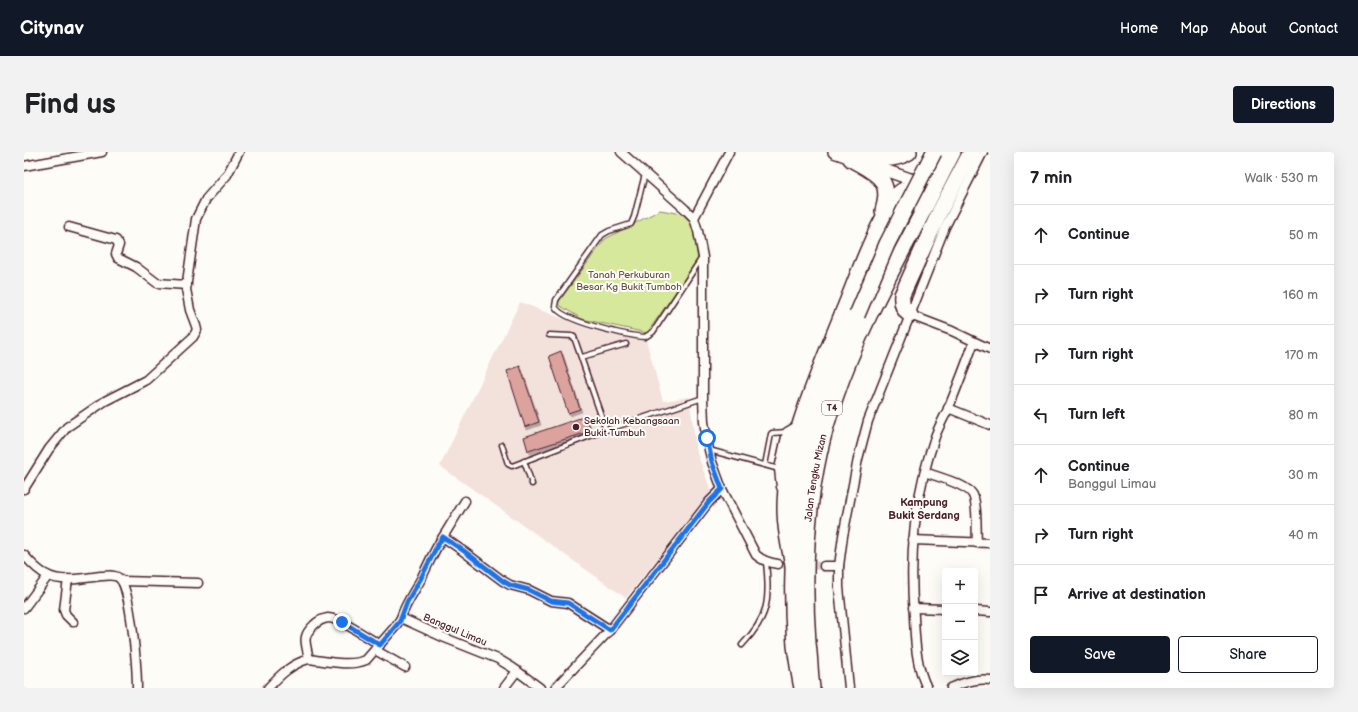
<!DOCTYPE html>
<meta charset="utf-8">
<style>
body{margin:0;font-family:"Balsamiq Sans",sans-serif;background:#f2f2f2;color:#202124}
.controls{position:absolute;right:12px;bottom:12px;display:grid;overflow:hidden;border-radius:4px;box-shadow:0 4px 16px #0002}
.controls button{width:36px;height:36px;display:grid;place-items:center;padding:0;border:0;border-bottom:1px solid #e0e0e0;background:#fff;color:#202124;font:20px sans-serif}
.stop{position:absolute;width:12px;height:12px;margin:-9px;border:3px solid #1a73e8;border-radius:50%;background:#fff}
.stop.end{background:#1a73e8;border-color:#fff;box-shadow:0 1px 4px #0008}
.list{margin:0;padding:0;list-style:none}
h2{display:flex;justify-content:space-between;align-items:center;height:52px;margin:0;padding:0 16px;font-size:17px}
h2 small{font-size:13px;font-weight:400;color:#757577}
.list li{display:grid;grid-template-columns:26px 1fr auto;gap:12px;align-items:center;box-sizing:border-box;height:60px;padding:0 16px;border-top:1px solid #e0e0e0}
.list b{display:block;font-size:15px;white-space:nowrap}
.list p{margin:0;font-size:13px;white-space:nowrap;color:#757577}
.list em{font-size:13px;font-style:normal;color:#757577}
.actions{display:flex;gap:8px;padding:12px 16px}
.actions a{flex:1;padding:9px 0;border:1px solid #111827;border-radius:4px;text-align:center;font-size:14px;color:#111827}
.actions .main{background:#111827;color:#fff}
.icon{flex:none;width:22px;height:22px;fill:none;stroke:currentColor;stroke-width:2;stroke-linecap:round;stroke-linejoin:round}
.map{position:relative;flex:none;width:966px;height:536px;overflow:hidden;border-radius:4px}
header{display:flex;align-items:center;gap:24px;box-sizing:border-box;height:56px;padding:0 20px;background:#111827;color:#fff}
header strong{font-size:19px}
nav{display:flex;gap:22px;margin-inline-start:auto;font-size:14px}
.intro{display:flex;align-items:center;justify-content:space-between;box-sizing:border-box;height:96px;padding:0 24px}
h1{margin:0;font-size:28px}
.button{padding:10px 18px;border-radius:4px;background:#111827;color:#fff;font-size:14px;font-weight:700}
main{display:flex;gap:24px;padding:0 24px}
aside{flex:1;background:#fff;border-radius:4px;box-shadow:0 4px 16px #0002}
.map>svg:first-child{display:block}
</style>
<header>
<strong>Citynav</strong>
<nav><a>Home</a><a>Map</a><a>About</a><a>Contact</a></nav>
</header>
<div class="intro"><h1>Find us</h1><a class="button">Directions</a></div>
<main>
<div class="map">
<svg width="966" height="536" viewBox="0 0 966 536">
<defs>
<filter id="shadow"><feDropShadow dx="2" dy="3" stdDeviation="0" flood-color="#0004"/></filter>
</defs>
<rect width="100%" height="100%" fill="#fdfcf7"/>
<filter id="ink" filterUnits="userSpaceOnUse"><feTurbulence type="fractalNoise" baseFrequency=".025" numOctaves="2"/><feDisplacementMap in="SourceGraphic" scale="8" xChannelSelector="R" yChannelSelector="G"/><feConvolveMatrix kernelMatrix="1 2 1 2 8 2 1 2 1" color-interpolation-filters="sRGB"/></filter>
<g filter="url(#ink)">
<!-- built -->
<polygon fill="#f3e1dc" points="496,150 565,177 622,188 639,249 665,245 673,301 687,339 602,446 416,314"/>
<!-- green -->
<polygon fill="#d5e89c" stroke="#908464" points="636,58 659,62 668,71 674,108 623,181 558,167 533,152 581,87"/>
<!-- building -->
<g fill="#dca29d" stroke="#4a1f2b" filter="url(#shadow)">
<polygon points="537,199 556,257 544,261 525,204"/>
<polygon points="496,214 515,270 501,275 483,219"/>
<polygon points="562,264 567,279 504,299 500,285"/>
</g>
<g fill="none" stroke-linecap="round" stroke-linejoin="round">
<!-- street-tunnel -->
<polyline stroke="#d9d0ce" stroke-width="8" stroke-dasharray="8 4" stroke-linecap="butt" points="754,412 800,414"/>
<defs>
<g id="lane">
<path d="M621 22 610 65 607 72 585 79 578 83 532 148C532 150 531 153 531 154 536 169 606 184 621 185L629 180 677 107"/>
<polyline points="525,183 548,184 550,185 582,278"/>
<polyline points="558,205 602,192"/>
<polyline points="478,293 484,312 488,314 582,278 679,246"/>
<polyline points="685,298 755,317"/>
<polyline points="500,309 508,332"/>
<polyline points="741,313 747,282 748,281 763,280"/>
<path d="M718 493C745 465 746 447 742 410"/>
</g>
<g id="street">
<path d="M597 0 661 57 670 66 674 79 679 105V246L680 270 685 298 688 310 698 337 732 403C739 409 745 411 754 412"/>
<polyline points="0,14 78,0"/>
<polyline points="670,66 705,0"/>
<polyline points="45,75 92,88 95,93 92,102 94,106 112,115 133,131 163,133"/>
<polyline points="886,163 928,179 966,197"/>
<polyline points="924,256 966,273"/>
<path d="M901 320C913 325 943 332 949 343 954 354 952 378 953 391"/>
<polyline points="757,335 755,317 763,280 775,273"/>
<polyline points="0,337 25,297 43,275 81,249 122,228 169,185 173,178 172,174 166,158 162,137 172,67 182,47 203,23 215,0"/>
<polyline points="441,349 419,385 439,399 479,429 486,433 505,438 527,449 544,451 586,478"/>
<polyline points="889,388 966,391"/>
<path d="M0 403C6 410 14 419 23 423 37 431 62 426 77 424 83 424 90 422 95 426 107 434 113 518 113 536"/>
<polyline points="800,414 815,414"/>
<polyline points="44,427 40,458 42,463 49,470"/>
<polyline points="98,429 174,431"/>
<polyline points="0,456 24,424"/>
<polyline points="889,456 921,457"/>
<polyline points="951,459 966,460"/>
<path d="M377 466C381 452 390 440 397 427 404 413 410 398 419 385"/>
<polyline points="351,498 381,515"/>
<path d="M285 507C282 491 277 485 290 473 294 469 298 467 304 466 316 466 344 486 356 493"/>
<path d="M244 536C256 523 267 512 285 507 301 509 326 515 342 508L371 475 377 466 421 486 474 507 489 516 516 536"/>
<polyline points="480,536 493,519"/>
<polyline points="531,536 586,478 685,350 698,337"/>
<polyline points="825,536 815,435 815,414 819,384 834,307 844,269 921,75 959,0"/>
<path d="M903 536C892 514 891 489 890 465 885 403 890 347 910 288 913 277 920 266 925 255 934 233 942 212 950 190"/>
<path d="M927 536C940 530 952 526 966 528"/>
</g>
<path id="secondary" d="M810 0 886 27C910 31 910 20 919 1"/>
<g id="highway">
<path d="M824 0C845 4 865 12 885 0"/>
<path d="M827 7C852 22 869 26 859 59"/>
<path d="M886 163C879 158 877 152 878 143L916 59 947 0"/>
<path d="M770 416C765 396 761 377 761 356 761 294 796 218 819 160 832 129 843 95 860 65 864 57 877 28 890 40 894 43 894 47 892 51"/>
<path d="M778 536C775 522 773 508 771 494 765 421 770 332 793 262 804 228 819 195 833 163"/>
<path id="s1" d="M788 536C786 521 786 506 784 491 778 408 783 325 811 246 830 190 857 138 885 86 900 58 914 29 929 0"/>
</g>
</defs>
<!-- lane casing -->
<use href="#lane" stroke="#4a1f2b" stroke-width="7"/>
<!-- street casing -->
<use href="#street" stroke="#4a1f2b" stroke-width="11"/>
<!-- secondary casing -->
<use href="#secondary" stroke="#4a1f2b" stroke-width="14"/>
<!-- highway casing -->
<use href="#highway" stroke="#4a1f2b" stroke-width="18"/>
<!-- lane -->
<use href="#lane" stroke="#fdfcf7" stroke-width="4"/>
<!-- street -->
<use href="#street" stroke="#fdfcf7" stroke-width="8"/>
<!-- secondary -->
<use href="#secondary" stroke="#fdfcf7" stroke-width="11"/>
<!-- highway -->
<use href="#highway" stroke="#fdfcf7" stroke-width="15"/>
<defs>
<polyline id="highway-bridge" points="833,163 863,92 910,0"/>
</defs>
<!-- highway-bridge casing -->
<use href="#highway-bridge" stroke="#4a1f2b" stroke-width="18" stroke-linecap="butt"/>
<!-- highway-bridge -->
<use href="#highway-bridge" stroke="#fdfcf7" stroke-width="15"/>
</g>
</g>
<g fill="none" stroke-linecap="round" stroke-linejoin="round" filter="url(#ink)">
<!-- route -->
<polyline stroke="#1a73e8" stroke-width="5" points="318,470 356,493 376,469 383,450 397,426 413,394 419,385 440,399 479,429 486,433 505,438 527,449 544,451 586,478 685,350 698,337 688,310 683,286"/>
</g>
<!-- markers -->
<circle fill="#4a1f2b" stroke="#fdfcf7" stroke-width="1.5" cx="552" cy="275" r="4"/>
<g text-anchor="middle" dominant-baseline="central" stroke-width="4" stroke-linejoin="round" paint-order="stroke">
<!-- shield labels -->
<rect fill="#fdfcf7" stroke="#806168" stroke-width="1" x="798" y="249" width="20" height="14" rx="3"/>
<g font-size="9" font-weight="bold" fill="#4a1f2b">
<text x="808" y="256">T4</text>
</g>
<!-- park labels -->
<g font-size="10" fill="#6d5147" stroke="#fdfcf7">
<text x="605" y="123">Tanah Perkuburan<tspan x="605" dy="12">Besar Kg Bukit Tumboh</tspan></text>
</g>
<!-- poi labels -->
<g font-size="10" fill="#4a1f2b" stroke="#fdfcf7" text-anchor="start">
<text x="560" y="269">Sekolah Kebangsaan<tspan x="560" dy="12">Bukit Tumbuh</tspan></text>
</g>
<!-- street labels -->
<g font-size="10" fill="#4a1f2b" stroke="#fdfcf7">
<text stroke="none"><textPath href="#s1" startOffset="211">Jalan Tengku Mizan</textPath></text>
<text transform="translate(431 478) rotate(23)">Banggul Limau</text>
</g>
<!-- neighbourhood labels -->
<g font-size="11" font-weight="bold" fill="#4a1f2b" stroke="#fdfcf7">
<text x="900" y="350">Kampung<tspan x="900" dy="13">Bukit Serdang</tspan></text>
</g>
</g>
</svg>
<div class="controls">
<button>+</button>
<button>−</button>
<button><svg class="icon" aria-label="layers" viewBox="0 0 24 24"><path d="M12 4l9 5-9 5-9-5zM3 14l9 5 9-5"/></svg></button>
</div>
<div class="stop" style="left:683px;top:286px"></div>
<div class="stop end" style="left:318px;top:470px"></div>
</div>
<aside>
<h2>7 min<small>Walk · 530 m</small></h2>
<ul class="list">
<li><svg class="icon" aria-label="ahead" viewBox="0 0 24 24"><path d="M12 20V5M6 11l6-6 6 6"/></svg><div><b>Continue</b></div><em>50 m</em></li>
<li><svg class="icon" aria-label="right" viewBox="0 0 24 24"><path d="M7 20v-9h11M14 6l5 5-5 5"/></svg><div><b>Turn right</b></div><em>160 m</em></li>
<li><svg class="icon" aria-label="right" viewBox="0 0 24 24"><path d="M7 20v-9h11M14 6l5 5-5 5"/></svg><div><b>Turn right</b></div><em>170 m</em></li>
<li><svg class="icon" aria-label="left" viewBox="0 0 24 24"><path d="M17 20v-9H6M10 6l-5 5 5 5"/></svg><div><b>Turn left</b></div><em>80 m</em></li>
<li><svg class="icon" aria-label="ahead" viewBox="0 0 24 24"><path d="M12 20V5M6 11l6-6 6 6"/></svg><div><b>Continue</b><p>Banggul Limau</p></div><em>30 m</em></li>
<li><svg class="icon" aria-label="right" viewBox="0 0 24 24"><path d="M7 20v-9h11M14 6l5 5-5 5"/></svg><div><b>Turn right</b></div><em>40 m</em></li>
<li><svg class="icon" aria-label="arrive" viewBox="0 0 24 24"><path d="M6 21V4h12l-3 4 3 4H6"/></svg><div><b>Arrive at destination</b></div></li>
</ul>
<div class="actions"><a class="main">Save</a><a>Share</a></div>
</aside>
</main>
